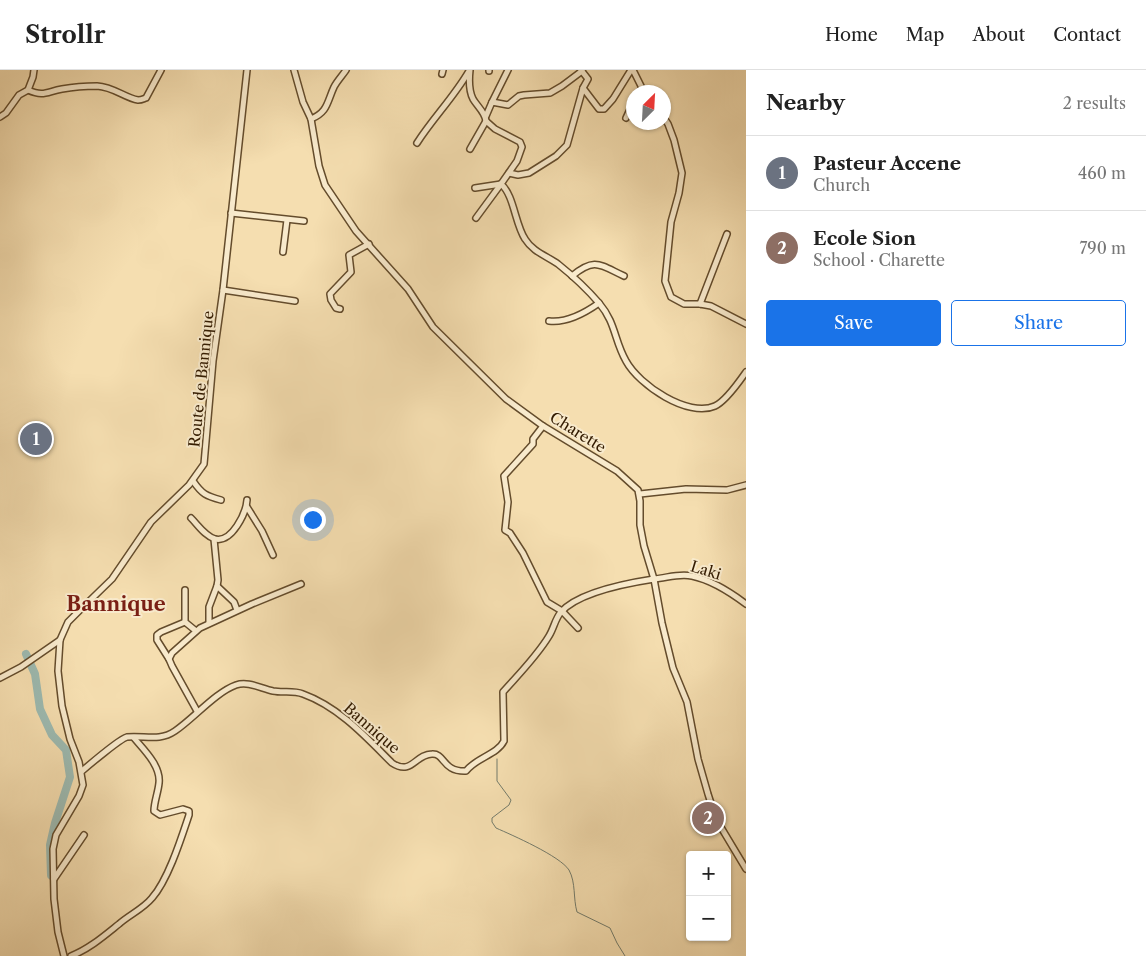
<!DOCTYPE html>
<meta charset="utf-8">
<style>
body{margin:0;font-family:"Libre Caslon Text",serif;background:#f2f2f2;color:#222}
.controls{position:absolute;right:15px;bottom:15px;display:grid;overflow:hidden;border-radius:5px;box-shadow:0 1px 4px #0004}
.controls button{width:45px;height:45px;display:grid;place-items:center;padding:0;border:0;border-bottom:1px solid #e0e0e0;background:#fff;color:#222;font:25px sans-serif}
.compass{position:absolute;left:626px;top:15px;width:45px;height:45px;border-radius:50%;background:#fff;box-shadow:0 1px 4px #0004;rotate:24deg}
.you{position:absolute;left:312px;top:449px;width:18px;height:18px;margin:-12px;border:4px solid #fff;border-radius:50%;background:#1a73e8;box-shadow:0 0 0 8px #1a73e833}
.badge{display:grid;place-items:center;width:32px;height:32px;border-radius:50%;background:#1a73e8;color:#fff;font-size:16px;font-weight:700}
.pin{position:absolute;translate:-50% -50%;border:2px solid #fff;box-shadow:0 1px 5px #0006}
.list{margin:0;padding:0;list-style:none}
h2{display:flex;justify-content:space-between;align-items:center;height:65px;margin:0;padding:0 20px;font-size:21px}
h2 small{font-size:16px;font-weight:400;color:#767676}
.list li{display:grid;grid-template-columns:32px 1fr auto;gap:15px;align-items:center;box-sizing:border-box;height:75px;padding:0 20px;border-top:1px solid #e0e0e0}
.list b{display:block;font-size:19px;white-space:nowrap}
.list p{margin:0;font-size:16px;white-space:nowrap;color:#767676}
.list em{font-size:16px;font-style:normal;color:#767676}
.actions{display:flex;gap:10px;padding:15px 20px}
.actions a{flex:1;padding:11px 0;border:1px solid #1a73e8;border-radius:5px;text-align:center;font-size:18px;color:#1a73e8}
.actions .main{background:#1a73e8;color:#fff}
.map{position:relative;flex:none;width:746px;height:886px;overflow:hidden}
header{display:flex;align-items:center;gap:30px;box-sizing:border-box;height:70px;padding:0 25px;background:#fff;border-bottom:1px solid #e0e0e0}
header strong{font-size:24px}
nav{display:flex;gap:28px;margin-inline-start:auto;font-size:18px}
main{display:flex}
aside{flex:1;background:#fff}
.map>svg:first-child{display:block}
</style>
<header>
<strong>Strollr</strong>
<nav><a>Home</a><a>Map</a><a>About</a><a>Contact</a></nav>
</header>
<main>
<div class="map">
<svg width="746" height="886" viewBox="0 0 746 886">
<rect width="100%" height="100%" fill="#f5deb0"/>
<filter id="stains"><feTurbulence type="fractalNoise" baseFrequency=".004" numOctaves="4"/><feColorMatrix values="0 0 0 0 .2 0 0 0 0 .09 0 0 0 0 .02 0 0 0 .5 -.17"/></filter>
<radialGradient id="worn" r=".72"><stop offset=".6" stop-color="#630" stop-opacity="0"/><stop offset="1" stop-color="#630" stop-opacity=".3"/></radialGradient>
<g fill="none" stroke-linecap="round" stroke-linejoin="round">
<!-- stream -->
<path stroke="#737b6b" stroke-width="1" d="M497 689V711L511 730 509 735 492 748V752L496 758C512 765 560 786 569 800 576 813 573 828 577 842L610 858 617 873 625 886"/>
<!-- river -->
<polyline stroke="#9dbbb2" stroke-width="8" points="26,584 35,604 40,639 52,665 66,680 70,707 55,753 50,775 51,805"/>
<defs>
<g id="street">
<polyline points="294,0 303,32 311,49 319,96 325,115 356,161 408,219 433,257 506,329 543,356 617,401 638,420 640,431 640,455 644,476 654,509 662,553 673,598 687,632 698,689 708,724 716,749 746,799"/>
<path d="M470 0C469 9 469 21 473 29 477 36 485 42 486 51L495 59 520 72 522 77 517 91 501 114C514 125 515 154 525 169 533 182 547 186 558 194 573 206 587 219 599 233 616 253 614 270 626 291 639 315 688 348 715 336 726 331 739 312 746 302"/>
<polyline points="581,0 588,9 583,18 599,39 604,39 613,29 631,0"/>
<polyline points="633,0 642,18 639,22"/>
<polyline points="489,1 489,0"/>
<polyline points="442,4 443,0"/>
<path d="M28 20C44 27 46 22 62 19 73 17 86 16 97 16 114 17 125 28 138 30 142 30 143 29 146 28L161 0"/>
<polyline points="492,32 508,0"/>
<polyline points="486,46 492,32 508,35 519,26 524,25 550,23 562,16 582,1"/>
<polyline points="0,47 6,43 19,25 28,20 33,7 34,0"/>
<polyline points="626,48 634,31"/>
<polyline points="664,48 668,54 674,70 682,103 679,123 671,152 665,211 671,227 684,234 700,234 711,236 746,254"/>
<path d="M311 49C328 42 327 32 334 17 337 11 342 6 346 0"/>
<path d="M417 73C433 48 454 27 469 1"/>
<polyline points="470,79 486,51"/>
<polyline points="509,103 518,105 529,103 556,86 567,75 583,18"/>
<polyline points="475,118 501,114"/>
<polyline points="231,143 304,151"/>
<polyline points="476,148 501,114"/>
<polyline points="283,182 287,150"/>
<path d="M572 206C595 187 600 195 624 206"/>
<polyline points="223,220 295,231"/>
<polyline points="700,234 727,164"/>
<polyline points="340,239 336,238 331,230 330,224 351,202 349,185 369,174"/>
<path d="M549 251C566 253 585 243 599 233"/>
<polyline points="543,356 533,369 533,374 504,406 508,432 505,460 510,463 523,483 547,532 562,541 578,558"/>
<path d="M193 411C202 424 206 426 221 430"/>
<polyline points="640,424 686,419 727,420 746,415"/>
<polyline points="247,437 262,461 273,485"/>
<path d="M191 448C198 455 205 466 215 469 232 473 246 443 247 430"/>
<polyline points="217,516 234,532 237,540"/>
<polyline points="185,520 185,552 196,561"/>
<polyline points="209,553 209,537 217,516 218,510 214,469"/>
<polyline points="169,589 157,570 157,565 161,562 185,552"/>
<polyline points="0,608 21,597 60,570"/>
<polyline points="197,641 172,596 169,589 172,583 200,558 252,534 301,514"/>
<path d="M82 701C89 695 120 669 127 667 144 665 159 672 175 661 193 649 216 622 236 615 248 611 260 618 273 621 283 623 293 620 303 624 339 637 366 667 392 693 412 706 415 684 432 684 445 683 442 702 466 701 477 687 497 685 504 671L503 622C519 604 537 586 549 566 554 558 555 549 561 542 579 522 628 513 654 509 667 508 679 503 692 506 712 510 730 522 746 534"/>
<polyline points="54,809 84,765"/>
<polyline points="64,886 58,862 54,829 53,779 56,765 79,726 83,715 79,692 70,669 62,636 58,601 60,570 68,552 77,543 112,509 151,452 189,415 204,394 213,291 223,220 247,0"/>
<path d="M71 886C89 879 104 866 119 854 129 845 143 839 152 828 168 810 181 769 189 745V741L183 739 160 745 154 741C154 732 158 723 159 713 161 696 144 680 134 668"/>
</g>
</defs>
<!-- street casing -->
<use href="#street" stroke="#644c2c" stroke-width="8"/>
<!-- street -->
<use href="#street" stroke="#f8eacc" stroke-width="5"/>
</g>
<g text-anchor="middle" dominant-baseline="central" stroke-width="4" stroke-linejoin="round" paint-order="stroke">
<!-- street labels -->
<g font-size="15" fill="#331b00" stroke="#f8eacc">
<text transform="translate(201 309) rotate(-84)">Route de Bannique</text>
<text transform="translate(578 362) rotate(32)">Charette</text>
<text transform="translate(706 500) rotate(17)">Laki</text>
<text transform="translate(372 658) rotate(41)">Bannique</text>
</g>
<!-- district labels -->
<g font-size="20" font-weight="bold" fill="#7a1f14" stroke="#f8eacc">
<text x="116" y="534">Bannique</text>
</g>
</g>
<rect width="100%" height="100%" filter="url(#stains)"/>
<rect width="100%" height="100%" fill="url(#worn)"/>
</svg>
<div class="controls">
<button>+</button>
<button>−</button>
</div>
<svg class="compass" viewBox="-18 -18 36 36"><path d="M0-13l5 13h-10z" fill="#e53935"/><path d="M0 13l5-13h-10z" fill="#767676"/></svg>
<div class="you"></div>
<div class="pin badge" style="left:36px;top:369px;background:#6b7280">1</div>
<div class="pin badge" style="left:708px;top:748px;background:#8d6e63">2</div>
</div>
<aside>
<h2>Nearby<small>2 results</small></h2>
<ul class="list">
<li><span class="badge" style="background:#6b7280">1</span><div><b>Pasteur Accene</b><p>Church</p></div><em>460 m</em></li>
<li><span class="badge" style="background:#8d6e63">2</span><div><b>Ecole Sion</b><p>School · Charette</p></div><em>790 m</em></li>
</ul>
<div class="actions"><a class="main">Save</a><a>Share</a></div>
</aside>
</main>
